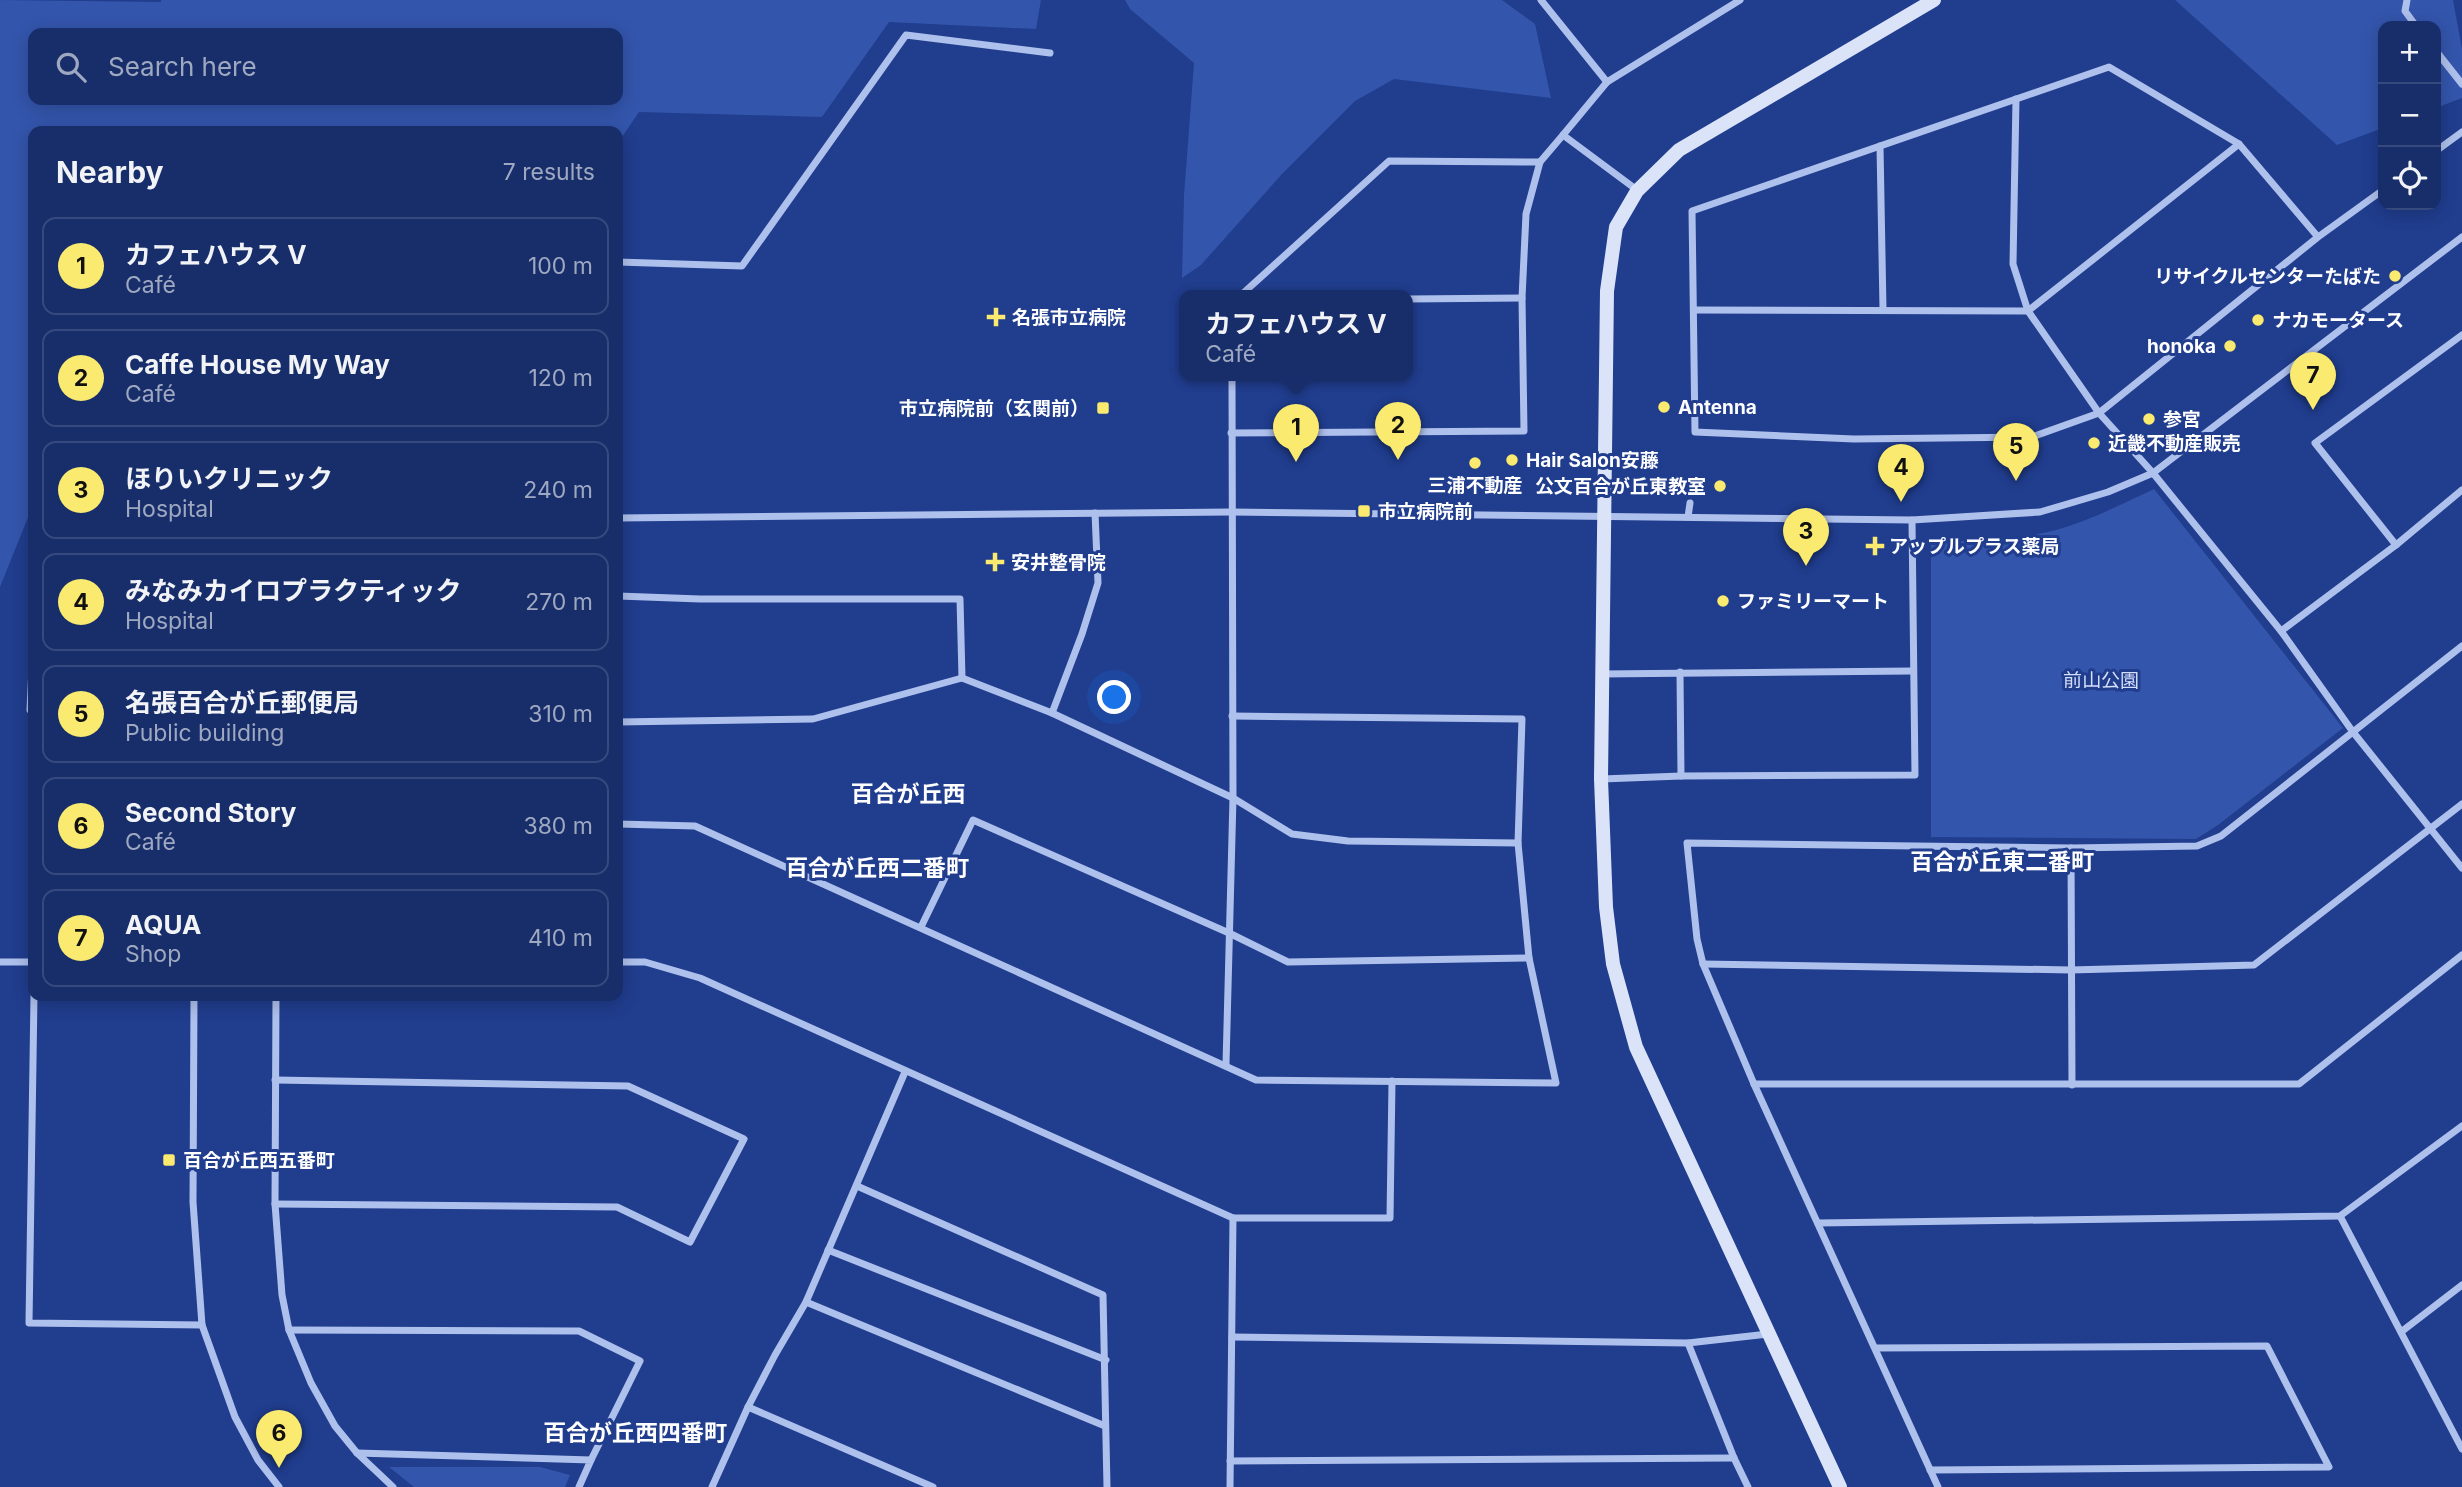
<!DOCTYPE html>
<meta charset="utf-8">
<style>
body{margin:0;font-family:Inter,"Noto Sans JP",sans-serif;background:#213670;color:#f1f3f6}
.controls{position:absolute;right:21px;top:21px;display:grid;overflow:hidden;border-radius:14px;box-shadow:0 4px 18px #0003}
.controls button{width:63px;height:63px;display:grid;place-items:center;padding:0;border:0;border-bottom:2px solid #364a7e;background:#182e6a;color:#f1f3f6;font:35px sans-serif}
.you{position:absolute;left:1115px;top:698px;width:24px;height:24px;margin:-18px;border:5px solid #fff;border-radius:50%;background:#1a73e8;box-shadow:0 0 0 10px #1a73e833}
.badge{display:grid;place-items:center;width:46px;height:46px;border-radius:50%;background:#faea6f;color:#111;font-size:23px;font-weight:700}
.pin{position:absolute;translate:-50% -58px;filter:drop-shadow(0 2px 4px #0008)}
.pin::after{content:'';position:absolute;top:37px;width:24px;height:21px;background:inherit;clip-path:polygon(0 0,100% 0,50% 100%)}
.popup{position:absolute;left:1179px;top:290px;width:234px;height:91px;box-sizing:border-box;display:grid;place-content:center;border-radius:14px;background:#182e6a;filter:drop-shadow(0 2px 5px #0005);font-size:23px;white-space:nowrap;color:#9fa8c1}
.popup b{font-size:26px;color:#f1f3f6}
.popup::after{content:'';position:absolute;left:50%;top:100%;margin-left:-14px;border:14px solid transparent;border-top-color:#182e6a}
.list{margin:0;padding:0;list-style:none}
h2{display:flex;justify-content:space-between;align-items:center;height:91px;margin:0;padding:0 28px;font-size:30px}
h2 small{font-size:23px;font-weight:400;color:#9fa8c1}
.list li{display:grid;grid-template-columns:46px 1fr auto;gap:21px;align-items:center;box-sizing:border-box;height:98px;margin:0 14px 14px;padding:0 14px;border:2px solid #364a7e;border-radius:14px}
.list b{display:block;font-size:26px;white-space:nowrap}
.list p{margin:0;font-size:23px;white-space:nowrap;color:#9fa8c1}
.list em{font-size:23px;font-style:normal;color:#9fa8c1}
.icon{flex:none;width:38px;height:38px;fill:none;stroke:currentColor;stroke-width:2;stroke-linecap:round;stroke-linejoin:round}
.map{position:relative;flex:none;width:2462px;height:1487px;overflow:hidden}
.search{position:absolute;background:#182e6a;box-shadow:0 4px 18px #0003;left:28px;top:28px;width:595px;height:77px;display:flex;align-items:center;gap:18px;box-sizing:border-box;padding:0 24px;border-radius:14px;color:#9fa8c1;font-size:26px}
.panel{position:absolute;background:#182e6a;box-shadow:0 4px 18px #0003;left:28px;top:126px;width:595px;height:875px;border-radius:14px}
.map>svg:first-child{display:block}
</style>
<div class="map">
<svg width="2462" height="1487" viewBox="0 0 2462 1487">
<rect width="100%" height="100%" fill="#203d8e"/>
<!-- green -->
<g fill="#3355ac" fill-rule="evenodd">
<path d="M0 0 161 2V0H1041L1036 29 889 22 822 117 639 112 618 143V131H33V505L0 587ZM618 33V100H33V33Z"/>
<polygon points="1125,0 1502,0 1535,24 1551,98 1394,79 1355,101 1282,174 1201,265 1182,278 1184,195 1194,63 1130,9"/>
<polygon points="2175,0 2453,0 2462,49 2462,98 2436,108 2436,26 2383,26 2383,128 2337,145"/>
<path d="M2154 489 2343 728 2218 825 2196 839 1931 837V542C1966 541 2003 541 2038 534 2078 527 2117 506 2154 489Z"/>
<polygon points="389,1467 540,1467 570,1475 565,1487 414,1487"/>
</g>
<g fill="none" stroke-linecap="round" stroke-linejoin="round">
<!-- street -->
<g stroke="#aec0ec" stroke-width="7">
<polyline points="1541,0 1607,82"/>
<polyline points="2407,0 2405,11 2416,26"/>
<polyline points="2436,51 2462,84"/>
<polyline points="2016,99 2013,264 2028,311 2099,413 2153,473 2281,631 2353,732 2462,868"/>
<polyline points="1563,135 1607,82 1740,0"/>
<polyline points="1880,146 1883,309"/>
<polyline points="2436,151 2462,132"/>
<polyline points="2318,237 2239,144 2109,67 1692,211 1695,432 1854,439 2032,437 2099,413 2318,237 2383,190"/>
<polyline points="618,262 742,266 906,35 1050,53"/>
<polyline points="1240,296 1389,161 1540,162"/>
<polyline points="1408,299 1522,298"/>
<polyline points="1694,310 2028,311 2239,144"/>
<polyline points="1231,433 1524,431 1522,298 1526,214 1540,162 1563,135 1637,190"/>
<polyline points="1688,517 1690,503"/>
<polyline points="618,518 1231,512 1912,520 2040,512 2108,492 2153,473 2462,237"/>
<polyline points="2396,545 2315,443 2462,335"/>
<polyline points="618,596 700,599 960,599 962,678"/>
<polyline points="2281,631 2396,545 2462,490"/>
<polyline points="33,646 30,710 33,710"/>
<polyline points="1680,672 1681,776"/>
<polyline points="1601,674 1912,671"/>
<polyline points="1052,713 1082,634 1098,583 1095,513"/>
<polyline points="618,722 813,719 962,678 1052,713 1233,798 1292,834 1348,841 1518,843"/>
<polyline points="1602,779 1681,776 1915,775 1912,520"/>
<polyline points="618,824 695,826 1256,1080 1556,1083 1529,958 1518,843 1522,719 1232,716"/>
<polyline points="2071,848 2072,1085"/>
<polyline points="921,927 973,820 1229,933 1288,962 1529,958"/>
<polyline points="0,962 33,962"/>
<polyline points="618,962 645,962 700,978 1233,1218 1390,1218 1392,1081"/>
<polyline points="1703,964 2071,970 2254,965 2462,804"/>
<polyline points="34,996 29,1323 202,1325"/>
<polyline points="194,996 193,1202 202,1325 235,1417 258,1460 279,1487"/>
<polyline points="276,996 275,1204 282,1295 289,1330 311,1383 335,1426 357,1453 393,1487"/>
<polyline points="1226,1064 1233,798 1232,376"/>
<polyline points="1754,1084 2299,1084 2462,955"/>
<polyline points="857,1186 1103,1295 1107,1487"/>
<polyline points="275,1204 617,1207 690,1242 744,1139 628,1086 275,1080"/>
<polyline points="2340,1216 2462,1449"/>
<polyline points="1818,1223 2340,1216 2462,1126"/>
<polyline points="828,1250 1106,1360"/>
<polyline points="806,1302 1105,1426"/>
<polyline points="289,1330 579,1331 640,1361 591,1460"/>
<polyline points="2401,1332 2462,1285"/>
<polyline points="1232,1337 1688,1343 1768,1334"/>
<polyline points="1688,1343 1734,1458 1748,1487"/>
<polyline points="1876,1348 2267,1346 2329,1467 1930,1470"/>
<polyline points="748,1407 933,1487"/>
<polyline points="357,1453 591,1460 579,1487"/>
<polyline points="1230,1461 1734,1458"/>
<polyline points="712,1487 748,1407 775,1355 806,1302 905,1072"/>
<polyline points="1230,1487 1233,1218"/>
<polyline points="1938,1487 1754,1084 1703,964 1697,939 1687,843 2071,848 2197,846 2221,836 2462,646"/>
</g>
<!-- secondary -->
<polyline stroke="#dbe3f9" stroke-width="14" points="1840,1487 1636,1047 1613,964 1606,907 1601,779 1607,291 1616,227 1637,191 1679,150 1934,0"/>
</g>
<!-- markers -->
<g fill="#faea6f" stroke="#203d8e" stroke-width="2.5">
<circle cx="2395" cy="276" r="7"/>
<path d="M992.5 306.5h7v7h7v7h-7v7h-7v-7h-7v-7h7z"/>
<circle cx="2258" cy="320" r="7"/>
<circle cx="2230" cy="346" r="7"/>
<circle cx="1664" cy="407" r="7"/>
<rect x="1096" y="401" width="14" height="14" rx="3.5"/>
<circle cx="2149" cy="419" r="7"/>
<circle cx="2094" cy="443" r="7"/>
<circle cx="1512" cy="460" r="7"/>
<circle cx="1475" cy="463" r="7"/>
<circle cx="1720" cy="486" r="7"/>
<rect x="1357" y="504" width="14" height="14" rx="3.5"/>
<path d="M1871.5 535.5h7v7h7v7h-7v7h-7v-7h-7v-7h7z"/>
<path d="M991.5 551.5h7v7h7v7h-7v7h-7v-7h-7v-7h7z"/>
<circle cx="1723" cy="601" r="7"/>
<rect x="162" y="1153" width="14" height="14" rx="3.5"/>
</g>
<g text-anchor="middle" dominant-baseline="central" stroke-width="6" stroke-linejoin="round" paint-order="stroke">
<!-- poi labels -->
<g font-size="19" font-weight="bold" fill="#fff" stroke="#203d8e" text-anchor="start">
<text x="2381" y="276" text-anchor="end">リサイクルセンターたばた</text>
<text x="1012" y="317">名張市立病院</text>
<text x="2272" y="320">ナカモータース</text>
<text x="2216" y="346" text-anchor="end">honoka</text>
<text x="1678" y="407">Antenna</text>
<text x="1089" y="408" text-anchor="end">市立病院前（玄関前）</text>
<text x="2163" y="419">参宮</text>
<text x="2108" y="443">近畿不動産販売</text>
<text x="1526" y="460">Hair Salon安藤</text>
<text x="1475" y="485" text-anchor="middle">三浦不動産</text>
<text x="1706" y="486" text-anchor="end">公文百合が丘東教室</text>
<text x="1378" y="511">市立病院前</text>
<text x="1889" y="546">アップルプラス薬局</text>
<text x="1011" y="562">安井整骨院</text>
<text x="1737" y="601">ファミリーマート</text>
<text x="183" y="1160">百合が丘西五番町</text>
</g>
<!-- park labels -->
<g font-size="19" fill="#d4def9" stroke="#203d8e">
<text x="2101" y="680">前山公園</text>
</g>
<!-- quarter labels -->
<g font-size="23" font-weight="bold" fill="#fff" stroke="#203d8e">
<text x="908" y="794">百合が丘西</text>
<text x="2002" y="862">百合が丘東二番町</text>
<text x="877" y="868">百合が丘西二番町</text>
<text x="635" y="1433">百合が丘西四番町</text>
</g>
</g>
</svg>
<div class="controls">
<button>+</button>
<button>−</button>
<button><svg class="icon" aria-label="locate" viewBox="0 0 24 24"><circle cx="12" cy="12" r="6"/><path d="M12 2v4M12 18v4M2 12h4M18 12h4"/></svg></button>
</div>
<div class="you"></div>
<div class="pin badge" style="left:1296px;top:462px">1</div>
<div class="popup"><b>カフェハウス V</b>Café</div>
<div class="pin badge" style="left:1398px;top:460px">2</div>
<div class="pin badge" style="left:1806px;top:566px">3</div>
<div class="pin badge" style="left:1901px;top:502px">4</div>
<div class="pin badge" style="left:2016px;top:481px">5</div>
<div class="pin badge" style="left:279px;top:1468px">6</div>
<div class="pin badge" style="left:2313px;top:410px">7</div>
<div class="search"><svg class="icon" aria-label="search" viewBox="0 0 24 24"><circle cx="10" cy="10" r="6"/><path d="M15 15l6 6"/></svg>Search here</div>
<section class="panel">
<h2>Nearby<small>7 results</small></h2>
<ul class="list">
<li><span class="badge">1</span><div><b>カフェハウス V</b><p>Café</p></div><em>100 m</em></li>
<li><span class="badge">2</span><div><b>Caffe House My Way</b><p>Café</p></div><em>120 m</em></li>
<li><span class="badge">3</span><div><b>ほりいクリニック</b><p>Hospital</p></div><em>240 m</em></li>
<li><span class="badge">4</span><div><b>みなみカイロプラクティック</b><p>Hospital</p></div><em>270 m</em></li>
<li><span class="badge">5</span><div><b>名張百合が丘郵便局</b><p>Public building</p></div><em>310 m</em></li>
<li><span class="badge">6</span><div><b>Second Story</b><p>Café</p></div><em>380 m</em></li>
<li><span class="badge">7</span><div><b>AQUA</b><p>Shop</p></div><em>410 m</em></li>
</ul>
</section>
</div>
